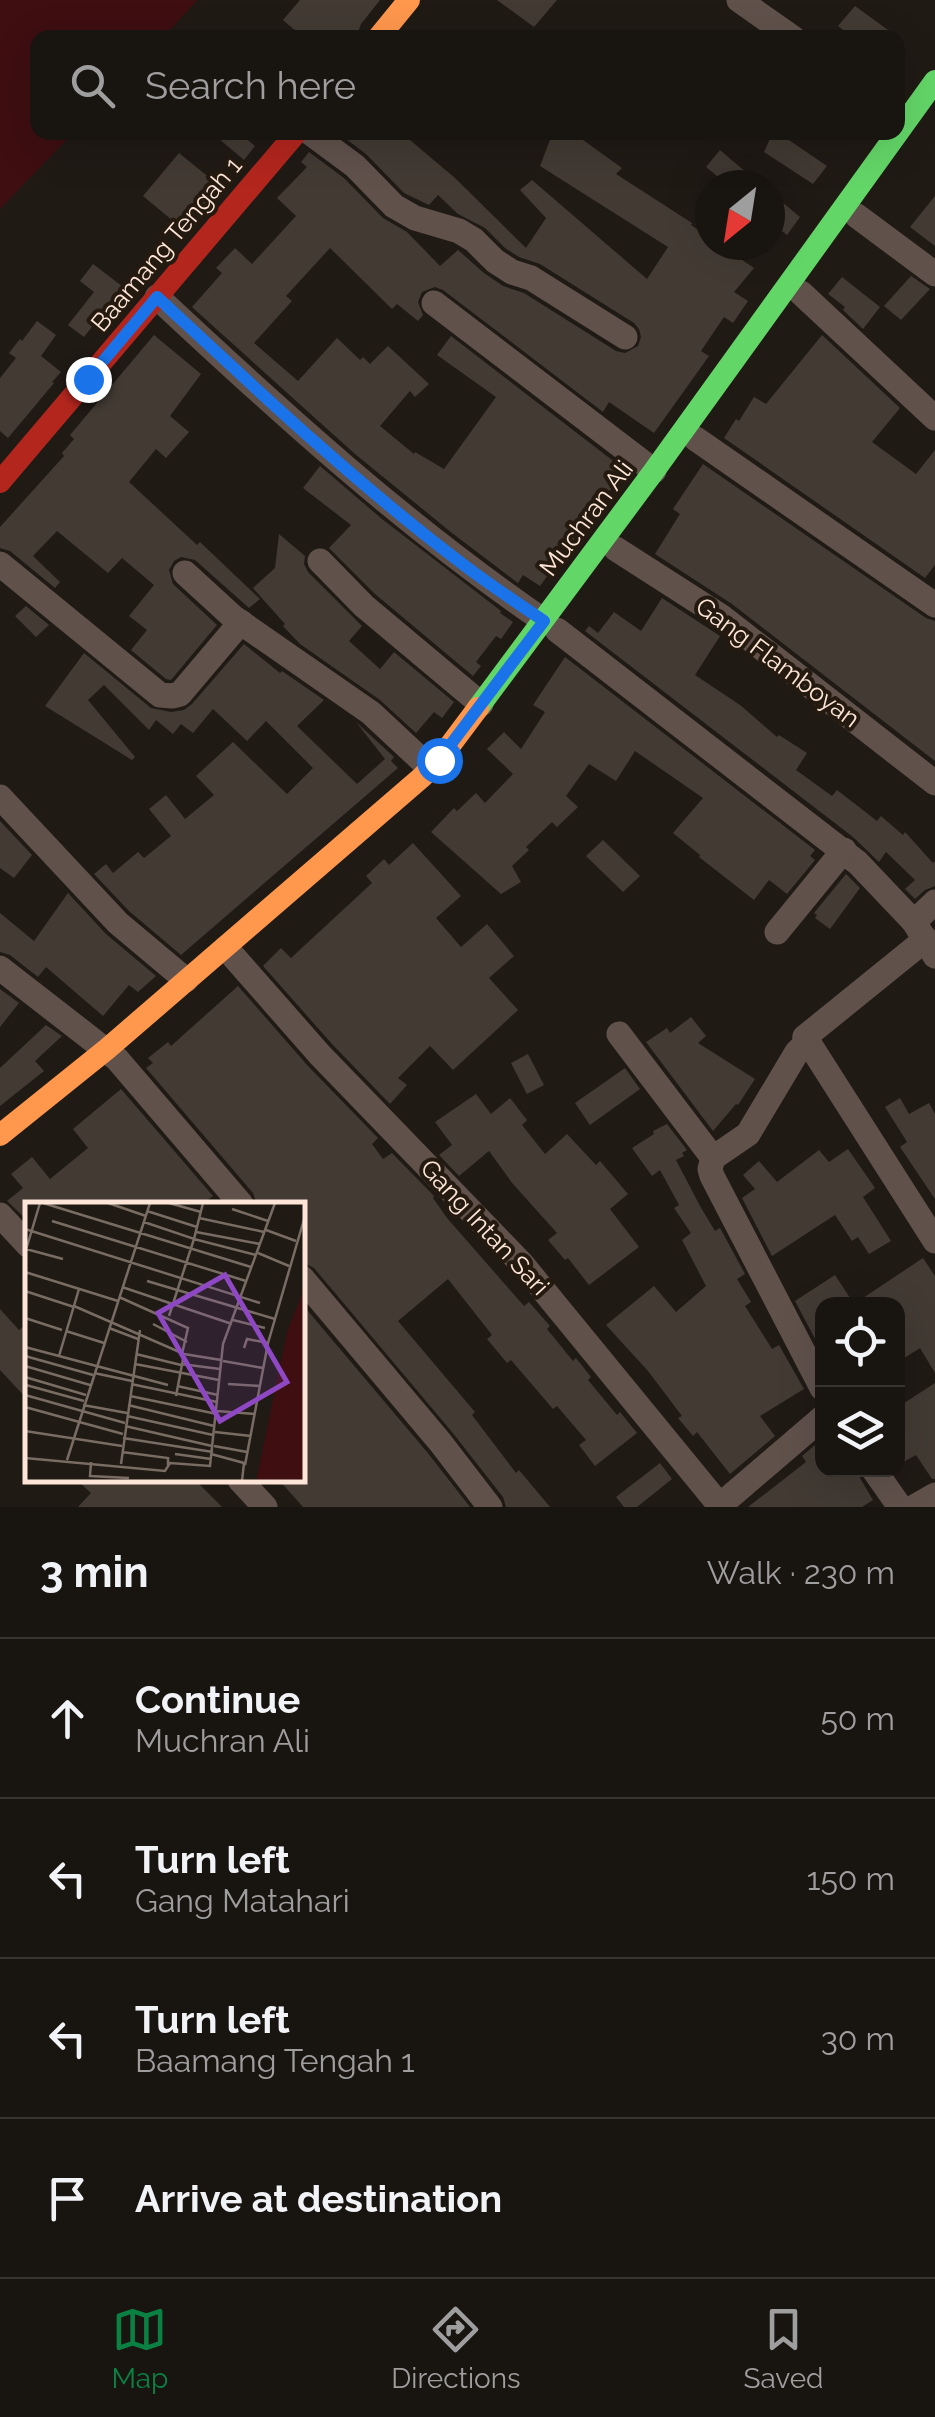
<!DOCTYPE html>
<meta charset="utf-8">
<style>
body{margin:0;font-family:Raleway,sans-serif;background:#211d19;color:#f1f3f6}
.controls{position:absolute;right:30px;bottom:30px;display:grid;overflow:hidden;border-radius:20px;box-shadow:0 10px 40px #0002}
.controls button{width:90px;height:90px;display:grid;place-items:center;padding:0;border:0;border-bottom:2px solid #363330;background:#181410;color:#f1f3f6;font:50px sans-serif}
.compass{position:absolute;left:695px;top:170px;width:90px;height:90px;border-radius:50%;background:#181410;box-shadow:0 10px 40px #0002;rotate:210deg}
.stop{position:absolute;width:30px;height:30px;margin:-22px;border:8px solid #1a73e8;border-radius:50%;background:#fff}
.stop.end{background:#1a73e8;border-color:#fff;box-shadow:0 2px 10px #0008}
.list{margin:0;padding:0;list-style:none}
h2{display:flex;justify-content:space-between;align-items:center;height:130px;margin:0;padding:0 40px;font-size:42px}
h2 small{font-size:32px;font-weight:400;color:#9f9e9f}
.list li{display:grid;grid-template-columns:65px 1fr auto;gap:30px;align-items:center;box-sizing:border-box;height:160px;padding:0 40px;border-top:2px solid #363330}
.list b{display:block;font-size:38px;white-space:nowrap}
.list p{margin:0;font-size:32px;white-space:nowrap;color:#9f9e9f}
.list em{font-size:32px;font-style:normal;color:#9f9e9f}
.icon{flex:none;width:55px;height:55px;fill:none;stroke:currentColor;stroke-width:2;stroke-linecap:round;stroke-linejoin:round}
.map{position:relative;flex:none;width:935px;height:1507px;overflow:hidden}
.search{position:absolute;background:#181410;box-shadow:0 10px 40px #0002;left:30px;right:30px;top:30px;height:110px;display:flex;align-items:center;gap:25px;box-sizing:border-box;padding:0 35px;border-radius:20px;color:#9f9e9f;font-size:38px}
.sheet{height:770px;background:#181410}
nav{display:flex;justify-content:space-around;align-items:center;box-sizing:border-box;height:140px;border-top:2px solid #363330;background:#181410;font-size:28px;color:#9f9e9f}
nav a{display:grid;justify-items:center;gap:5px}
nav .on{color:#0b8043}
.map>svg:first-child{display:block}
</style>
<div class="map">
<svg width="935" height="1507" viewBox="0 0 935 1507">
<rect width="100%" height="100%" fill="#201a15"/>
<!-- water -->
<polygon fill="#3e0e11" points="0,0 197,0 164,37 38,38 38,132 73,133 0,209"/>
<!-- building -->
<g fill="#423a33">
<polygon points="300,0 380,0 361,24 356,38 304,38 283,20"/>
<polygon points="497,0 557,0 534,27"/>
<polygon points="855,6 899,38 853,38 838,26"/>
<polygon points="211,132 238,132 255,146 244,160"/>
<polygon points="337,132 415,132 410,140 455,178 526,248 546,218 520,190 532,180 647,279 668,247 540,166 553,132 572,132 622,168 616,174 692,223 691,225 710,238 710,245 720,245 754,268 734,292 748,301 733,323 724,317 701,351 709,356 654,433 609,402 603,412 443,290 435,287 422,292 418,302 423,315 418,321 397,304 392,309 330,248 286,296 292,301 254,343 298,381 337,338 360,360 363,357 370,364 388,346 429,384 415,397 410,391 380,426 414,454 415,452 444,469 496,397 437,355 451,336 625,470 540,586 523,575 518,583 452,533 355,454 192,307 222,273 216,268 235,248 252,264 296,216 277,198 307,167 301,162 309,152 344,178 383,218 407,232 440,266 458,250 484,273 503,286 524,293 616,351 625,353 638,346 641,337 639,329 634,323 540,264 519,257 505,248 485,228 458,214 438,195 429,205 404,193 366,154"/>
<polygon points="773,132 777,132 827,166 813,184 764,152"/>
<polygon points="720,150 761,185 728,185 706,167"/>
<polygon points="179,153 221,187 184,230 143,196"/>
<polygon points="770,192 800,217 787,235 770,221"/>
<polygon points="935,196 935,246 910,227"/>
<polygon points="93,264 131,293 117,310 110,304 84,337 68,325 94,292 80,281"/>
<polygon points="911,276 930,289 901,320 884,306"/>
<polygon points="842,277 880,307 863,329 843,310 845,307 828,294"/>
<polygon points="37,321 56,335 41,356 61,372 52,382 54,383 8,438 0,431 0,378 16,358 9,353 20,339 22,341"/>
<polygon points="154,335 201,374 170,416 189,432 166,458 156,449 129,482 197,545 200,542 260,599 249,608 195,560 181,557 174,561 169,570 173,584 217,625 171,680 166,679 131,650 147,630 129,616 154,585 122,558 108,573 57,531 33,556 60,582 55,588 10,551 0,548 0,527 64,456 62,453 74,439 70,435"/>
<polygon points="822,335 900,408 872,442 916,474 935,450 935,565 925,578 724,438 736,419 739,421 754,397 766,404"/>
<polygon points="703,464 926,618 935,621 935,761 732,604 655,554 680,514 673,509"/>
<polygon points="320,466 382,519 501,611 500,613 513,622 501,639 496,636 476,662 481,666 473,676 375,594 329,548 351,525 303,488"/>
<polygon points="279,534 305,556 304,564 308,572 362,626 349,641 380,669 394,652 454,702 442,718 434,712 416,733 380,700 300,644 283,626 285,624 253,588 275,568"/>
<polygon points="662,598 720,636 695,675 740,705 777,737 779,735 807,753 796,770 832,796 837,790 877,821 881,816 903,835 905,832 933,863 935,861 935,886 925,890 915,899 905,889 915,880 886,852 879,862 853,837 585,631 589,626 598,633 614,612 641,631"/>
<polygon points="26,606 49,625 36,637 15,616"/>
<polygon points="244,644 280,673 282,671 324,700 297,726 357,784 385,759 356,722 394,757 391,761 398,768 181,955 129,911 94,874 106,864 113,873 138,852 144,858 171,836 149,809 166,795 185,819 214,795 196,776 233,742 287,794 313,768 266,721 247,741 213,709 193,733 181,724 173,734 156,720 149,730 104,685 88,700 135,757 132,760 45,706 84,653 151,708 171,712 184,710 192,704"/>
<polygon points="565,657 815,850 810,856 815,860 787,894 769,880 754,900 699,857 700,855 673,833 703,798 635,751 616,781 589,764 566,796 578,807 557,827 552,822 526,847 529,850 512,866 521,882 501,894 431,832 454,808 457,811 476,793 485,803 513,774 487,749 504,732 521,749 545,712 533,705"/>
<polygon points="0,821 32,855 14,878 0,868"/>
<polygon points="603,840 640,876 623,892 586,856"/>
<polygon points="413,843 461,896 436,918 461,947 487,924 514,956 489,978 518,1010 453,1070 430,1046 398,1078 407,1085 390,1104 332,1044 263,966 281,948 291,958 372,883 366,876 384,859 389,865"/>
<polygon points="846,874 860,888 830,929 815,918 817,915 814,913"/>
<polygon points="68,893 106,934 156,976 138,992 129,985 103,1016 46,967 38,977 10,955 0,952 0,913 34,941"/>
<polygon points="238,986 308,1066 378,1138 372,1144 383,1159 392,1153 434,1196 433,1198 447,1218 524,1306 529,1302 550,1326 547,1329 573,1361 576,1358 591,1377 588,1380 617,1415 620,1412 637,1433 595,1466 579,1445 586,1440 557,1406 553,1409 511,1360 507,1363 487,1339 492,1335 448,1279 398,1321 475,1412 472,1415 516,1473 519,1470 550,1507 506,1507 503,1497 452,1432 314,1268 302,1262 302,1204 257,1204 253,1193 146,1068 153,1063 148,1058 168,1042 171,1046"/>
<polygon points="0,989 19,1003 0,1027"/>
<polygon points="691,1017 706,1036 698,1043 755,1079 738,1105 736,1104 713,1131 646,1042 667,1028 670,1033"/>
<polygon points="46,1025 62,1036 35,1061 44,1071 0,1106 0,1068"/>
<polygon points="528,1054 544,1085 527,1094 511,1063"/>
<polygon points="625,1068 640,1089 590,1125 575,1103"/>
<polygon points="121,1089 213,1196 202,1204 28,1204 28,1221 7,1201 23,1188 11,1174 32,1157 50,1179 88,1148 73,1129"/>
<polygon points="476,1094 491,1114 510,1098 527,1120 522,1125 545,1154 567,1134 596,1165 600,1161 628,1194 610,1209 639,1247 589,1285 568,1258 565,1260 548,1240 557,1233 513,1184 489,1151 459,1176 439,1155 452,1145 435,1122"/>
<polygon points="900,1098 909,1114 929,1103 935,1114 935,1199 900,1147 907,1142 885,1107"/>
<polygon points="667,1124 687,1150 682,1153 684,1156 676,1160 700,1206 715,1231 720,1228 745,1274 737,1279 751,1302 745,1306 772,1349 779,1345 804,1389 760,1416 775,1436 730,1474 697,1432 693,1436 678,1418 682,1416 648,1371 606,1325 654,1286 676,1312 706,1286 682,1240 691,1233 674,1208 679,1205 660,1170 652,1176 632,1148 654,1134 653,1131"/>
<polygon points="848,1149 875,1188 863,1197 891,1241 869,1254 858,1237 852,1241 835,1215 772,1256 742,1198 755,1189 743,1175 759,1161 777,1182 819,1150 829,1162"/>
<polygon points="923,1258 935,1276 935,1373 920,1348 898,1362 898,1304 854,1304"/>
<polygon points="835,1275 854,1304 822,1304 822,1352 795,1301"/>
<polygon points="302,1304 427,1452 470,1507 303,1507 279,1480 302,1480"/>
<polygon points="0,1309 19,1330 28,1323 28,1400 0,1370"/>
<polygon points="935,1383 935,1479 932,1479 916,1455 898,1465 898,1407"/>
<polygon points="822,1439 822,1470 858,1470 860,1478 873,1500 862,1507 748,1507 806,1462 802,1456"/>
<polygon points="660,1463 672,1479 637,1507 624,1507 616,1497"/>
<polygon points="77,1480 195,1480 222,1507 78,1507 91,1493"/>
</g>
<g fill="none" stroke-linecap="round" stroke-linejoin="round">
<!-- street -->
<g stroke="#60514b" stroke-width="25">
<polyline points="739,0 793,38"/>
<polyline points="309,132 355,166 394,206 415,218 459,231 474,240 495,261 512,272 531,278 625,337"/>
<polyline points="857,216 935,274"/>
<polyline points="801,293 935,418"/>
<path d="M157 297C280 412 404 525 544 621"/>
<polyline points="434,303 654,471"/>
<polyline points="696,439 935,605"/>
<polyline points="616,549 722,617 935,783"/>
<polyline points="320,561 364,606 481,704"/>
<polyline points="0,564 160,695 172,696 180,694 241,622"/>
<polyline points="185,573 233,617 371,713 431,769"/>
<polyline points="557,630 858,863 914,922 935,956"/>
<polyline points="0,797 118,923 186,980"/>
<polyline points="914,922 935,902"/>
<polyline points="777,932 844,850"/>
<polyline points="226,948 320,1055 522,1264 721,1507"/>
<polyline points="0,968 117,1059 241,1204"/>
<polyline points="619,1034 713,1158"/>
<polyline points="805,1037 935,1241"/>
<polyline points="0,1215 28,1245"/>
<polyline points="302,1278 440,1442 490,1507"/>
<polyline points="822,1388 712,1176 710,1169 713,1158 748,1134 797,1052 805,1044 805,1037 926,939"/>
<polyline points="874,1470 900,1507"/>
<polyline points="240,1480 265,1507"/>
<polyline points="718,1507 822,1418"/>
<polyline points="914,1507 935,1495"/>
</g>
<!-- fast -->
<polyline stroke="#63d668" stroke-width="22" points="478,708 654,471 935,81"/>
<!-- slow -->
<g stroke="#ff974d" stroke-width="22">
<polyline points="378,38 409,0"/>
<polyline points="0,1135 107,1049 422,777 439,760 478,708"/>
</g>
<!-- jam -->
<polyline stroke="#b3261e" stroke-width="22" points="0,482 297,132"/>
</g>
<g fill="none" stroke-linecap="round" stroke-linejoin="round">
<!-- route -->
<path stroke="#1a73e8" stroke-width="12" d="M88 379 157 297C254 387 351 479 456 559 484 581 514 601 544 621L439 760"/>
</g>
<g text-anchor="middle" dominant-baseline="central" stroke-width="8" stroke-linejoin="round" paint-order="stroke">
<!-- street labels -->
<g font-size="25" fill="#fde6d7" stroke="#251a10">
<text transform="translate(166 244) rotate(-50)">Baamang Tengah 1</text>
<text transform="translate(586 518) rotate(-53)">Muchran Ali</text>
<text transform="translate(778 662) rotate(37)">Gang Flamboyan</text>
<text transform="translate(485 1227) rotate(47)">Gang Intan Sari</text>
</g>
</g>
<!-- overview -->
<g transform="translate(25 1202)">
<rect width="280" height="280" fill="#201a15"/>
<path d="M280 60V279H231L262 130 277 92Z" fill="#3e0e11"/>
<path fill="none" stroke="#786c63" stroke-width="2.5" d="M18 1 226 65M83 1 121 14M144 1 176 10M207 7 243 19M122 9 172 25M174 16 239 30M27 19 221 79M119 20 169 37 178 1M0 27 235 101M241 28 271 39M171 30 235 42M1 47 38 57M0 51 15 1M233 51 264 64M0 70 93 99M122 79 250 117M97 85 207 122M0 89 49 105M94 95 163 126 157 152M49 104 159 152 196 158M144 114 169 37 231 53M0 116 37 128M208 118 240 126M128 122 162 140M84 126 113 137M41 129 79 141M0 145 143 183M219 146 222 137 243 141M111 152 156 163M0 154 68 173M34 154 54 87M198 159 238 166M110 162 194 178M156 162 195 167M0 164 65 183M69 171 107 179M0 175 61 193M106 182 192 200M203 182 235 184M1 183 59 199M152 184 193 193M0 193 100 221M105 194 192 212M151 194 159 152M58 203 102 211M103 203 189 224M0 205 98 232M192 209 230 212M102 214 188 233M100 224 187 244M0 229 97 244M190 230 226 234M98 236 188 250M189 244 222 250M97 250 143 256V263M150 252 186 257M186 252 219 261 217 279M0 256 140 269 145 261 185 264 198 142 250 1M42 258 125 1M66 260 65 274 104 276M96 262 115 128M220 263 243 141 280 14"/>
<path fill="#8e48c3" fill-opacity="0.15" stroke="#8e48c3" stroke-width="5" d="M200 73 262 180 195 219 133 111Z"/>
<rect width="280" height="280" fill="none" stroke="#fde6d7" stroke-width="5"/>
</g>
</svg>
<div class="controls">
<button><svg class="icon" aria-label="locate" viewBox="0 0 24 24"><circle cx="12" cy="12" r="6"/><path d="M12 2v4M12 18v4M2 12h4M18 12h4"/></svg></button>
<button><svg class="icon" aria-label="layers" viewBox="0 0 24 24"><path d="M12 4l9 5-9 5-9-5zM3 14l9 5 9-5"/></svg></button>
</div>
<svg class="compass" viewBox="-18 -18 36 36"><path d="M0-13l5 13h-10z" fill="#e53935"/><path d="M0 13l5-13h-10z" fill="#9f9e9f"/></svg>
<div class="stop" style="left:439px;top:760px"></div>
<div class="stop end" style="left:88px;top:379px"></div>
<div class="search"><svg class="icon" aria-label="search" viewBox="0 0 24 24"><circle cx="10" cy="10" r="6"/><path d="M15 15l6 6"/></svg>Search here</div>
</div>
<section class="sheet">
<h2>3 min<small>Walk · 230 m</small></h2>
<ul class="list">
<li><svg class="icon" aria-label="ahead" viewBox="0 0 24 24"><path d="M12 20V5M6 11l6-6 6 6"/></svg><div><b>Continue</b><p>Muchran Ali</p></div><em>50 m</em></li>
<li><svg class="icon" aria-label="left" viewBox="0 0 24 24"><path d="M17 20v-9H6M10 6l-5 5 5 5"/></svg><div><b>Turn left</b><p>Gang Matahari</p></div><em>150 m</em></li>
<li><svg class="icon" aria-label="left" viewBox="0 0 24 24"><path d="M17 20v-9H6M10 6l-5 5 5 5"/></svg><div><b>Turn left</b><p>Baamang Tengah 1</p></div><em>30 m</em></li>
<li><svg class="icon" aria-label="arrive" viewBox="0 0 24 24"><path d="M6 21V4h12l-3 4 3 4H6"/></svg><div><b>Arrive at destination</b></div></li>
</ul>
</section>
<nav>
<a class="on"><svg class="icon" aria-label="map" viewBox="0 0 24 24"><path d="M3 6l6-2 6 2 6-2v14l-6 2-6-2-6 2zM9 4v14M15 6v14"/></svg>Map</a>
<a><svg class="icon" aria-label="directions" viewBox="0 0 24 24"><path d="M12 3l9 9-9 9-9-9zM9 14v-3h6M13 9l2 2-2 2"/></svg>Directions</a>
<a><svg class="icon" aria-label="saved" viewBox="0 0 24 24"><path d="M7 4h10v16l-5-4-5 4z"/></svg>Saved</a>
</nav>
